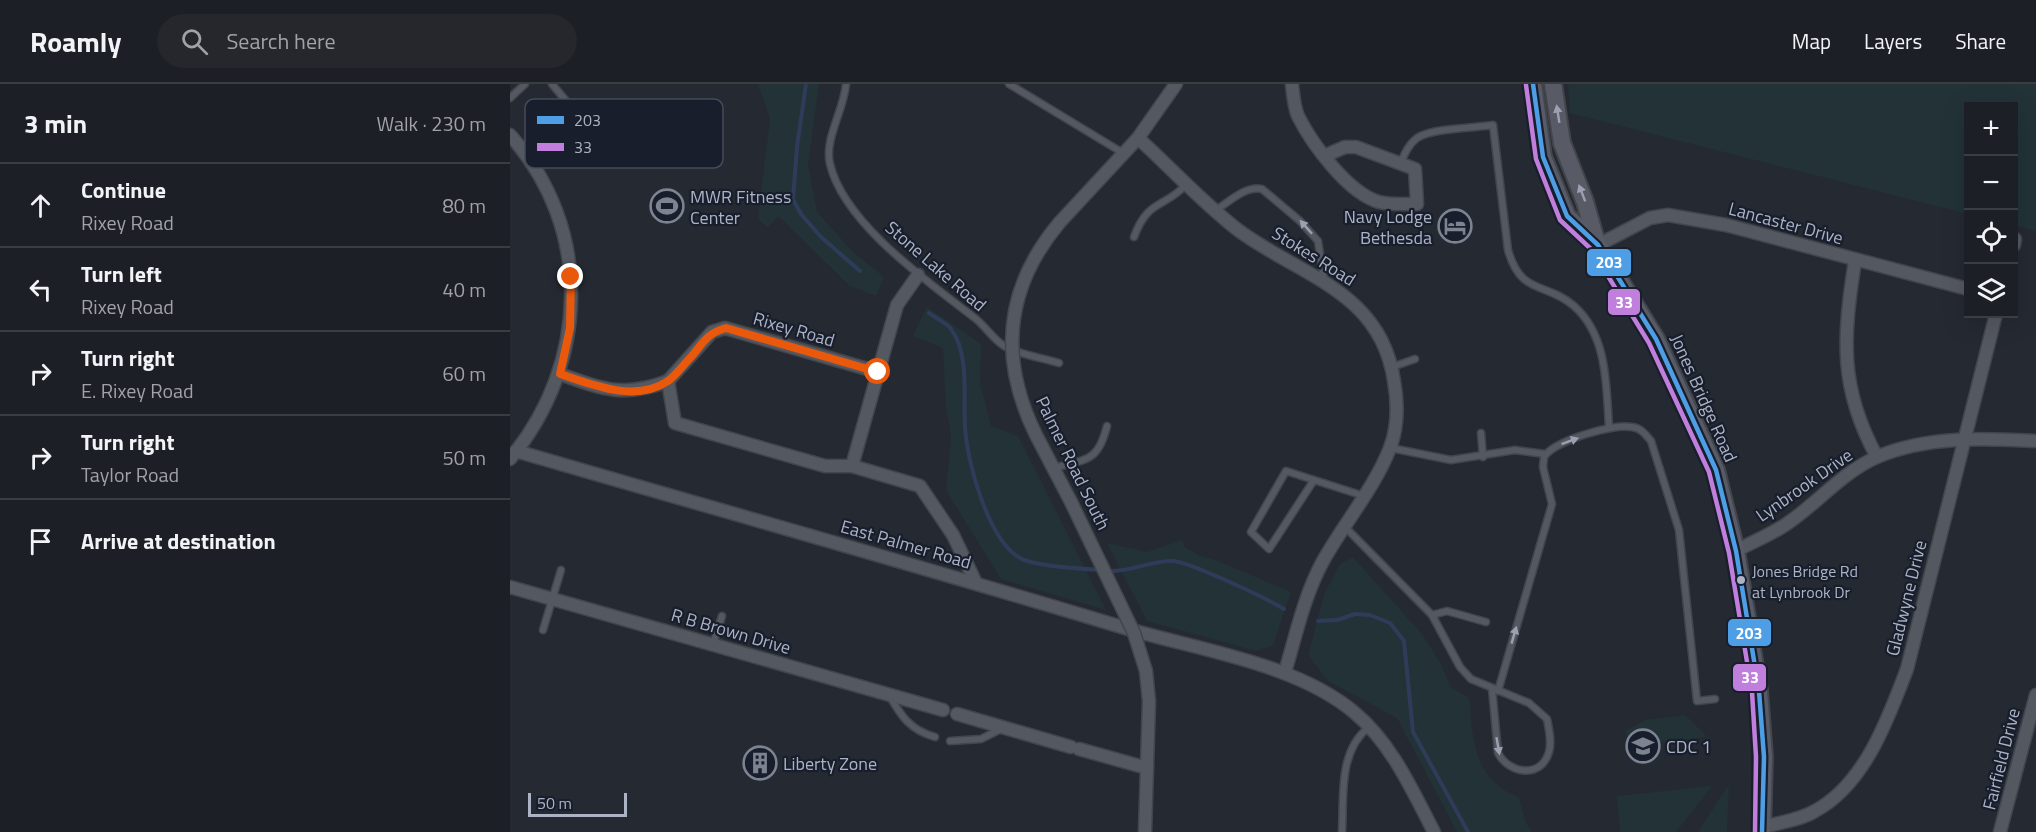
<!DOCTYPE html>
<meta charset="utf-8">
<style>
body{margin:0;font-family:"Titillium Web",sans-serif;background:#25272d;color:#f1f3f6}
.controls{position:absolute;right:18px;top:18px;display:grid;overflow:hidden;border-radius:0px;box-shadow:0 6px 24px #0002}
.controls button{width:54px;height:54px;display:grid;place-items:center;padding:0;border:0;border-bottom:2px solid #3a3d42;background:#1c1f25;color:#f1f3f6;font:30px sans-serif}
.scale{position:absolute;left:18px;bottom:15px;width:99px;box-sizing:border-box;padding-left:6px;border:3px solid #acb3c5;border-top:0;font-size:16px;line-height:21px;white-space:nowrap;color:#acb3c5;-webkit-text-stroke:4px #181e2c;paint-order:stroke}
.stop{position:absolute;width:18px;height:18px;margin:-14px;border:4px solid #ea580c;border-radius:50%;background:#fff}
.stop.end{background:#ea580c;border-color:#fff;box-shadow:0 2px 6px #0008}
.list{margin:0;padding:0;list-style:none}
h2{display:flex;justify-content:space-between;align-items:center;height:78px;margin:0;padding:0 24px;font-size:26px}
h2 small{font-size:20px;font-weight:400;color:#a0a2a7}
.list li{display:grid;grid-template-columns:39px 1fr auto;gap:18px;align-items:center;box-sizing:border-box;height:84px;padding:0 24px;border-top:2px solid #3a3d42}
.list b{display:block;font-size:22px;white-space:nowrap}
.list p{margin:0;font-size:20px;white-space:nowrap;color:#a0a2a7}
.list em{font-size:20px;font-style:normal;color:#a0a2a7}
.icon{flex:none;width:33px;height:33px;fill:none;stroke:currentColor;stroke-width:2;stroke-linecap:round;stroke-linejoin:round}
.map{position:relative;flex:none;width:1526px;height:748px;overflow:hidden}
header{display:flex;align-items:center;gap:36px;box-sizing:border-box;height:84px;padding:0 30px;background:#1c1f25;border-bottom:2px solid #3a3d42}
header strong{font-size:28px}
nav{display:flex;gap:33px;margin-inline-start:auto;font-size:21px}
.search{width:420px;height:54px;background:#25272d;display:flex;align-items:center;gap:15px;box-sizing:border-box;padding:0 21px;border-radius:33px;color:#a0a2a7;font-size:22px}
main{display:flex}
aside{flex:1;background:#1c1f25}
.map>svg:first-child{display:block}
</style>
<header>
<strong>Roamly</strong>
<div class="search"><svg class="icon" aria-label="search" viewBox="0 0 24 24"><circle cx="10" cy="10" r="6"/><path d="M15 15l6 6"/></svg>Search here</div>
<nav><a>Map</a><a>Layers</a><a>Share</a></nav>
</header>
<main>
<aside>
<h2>3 min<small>Walk · 230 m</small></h2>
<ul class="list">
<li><svg class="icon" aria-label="ahead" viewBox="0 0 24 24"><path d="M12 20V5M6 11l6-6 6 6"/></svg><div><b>Continue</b><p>Rixey Road</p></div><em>80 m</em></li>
<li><svg class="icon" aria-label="left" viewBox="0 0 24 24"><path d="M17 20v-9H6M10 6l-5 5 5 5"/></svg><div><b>Turn left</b><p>Rixey Road</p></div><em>40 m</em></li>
<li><svg class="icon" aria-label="right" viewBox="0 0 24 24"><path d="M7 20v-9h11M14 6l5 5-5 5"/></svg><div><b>Turn right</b><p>E. Rixey Road</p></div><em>60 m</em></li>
<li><svg class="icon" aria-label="right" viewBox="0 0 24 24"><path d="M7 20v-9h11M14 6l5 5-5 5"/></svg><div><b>Turn right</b><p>Taylor Road</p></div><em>50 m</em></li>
<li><svg class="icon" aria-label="arrive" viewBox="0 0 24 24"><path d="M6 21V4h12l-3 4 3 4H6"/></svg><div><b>Arrive at destination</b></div></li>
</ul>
</aside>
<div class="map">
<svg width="1526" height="748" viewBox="0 0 1526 748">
<rect width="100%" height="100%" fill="#252931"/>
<!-- green -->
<g fill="#223237">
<polygon points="248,0 309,0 298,81 307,128 343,168 374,193 366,212 340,202 268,132 258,144 248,134 260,35"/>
<polygon points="1058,0 1526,0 1526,147 1504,141 1504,22 1458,22 1458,130 1060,29"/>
<polygon points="417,223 471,260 470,299 481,342 508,352 596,526 491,495 436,406 441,352 436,323 433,264 403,252"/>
<polygon points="672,456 675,463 690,472 706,476 781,508 763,561 747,567 637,537 597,459 637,468"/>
<path d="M843 473 912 550 931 580 941 603 959 614C964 659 962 693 1009 714L1016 739 1022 748H947L887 634 818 597 798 571 815 508 830 480Z"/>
<polygon points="1175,631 1197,653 1118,662 1116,647 1135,636"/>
<polygon points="1219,700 1217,748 1188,748"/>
<polygon points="1202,702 1166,748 1110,748 1107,712"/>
</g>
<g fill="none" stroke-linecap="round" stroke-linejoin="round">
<!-- stream -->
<g stroke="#2f3c59" stroke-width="4">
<polyline points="296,0 287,63 283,115 291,130 311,153 350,187"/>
<path d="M419 229C425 234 437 239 441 245 460 270 453 314 455 343 457 378 478 456 510 474 522 482 574 485 591 486"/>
<path d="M598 487C621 488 639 477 662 477 678 477 758 515 774 525"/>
<polyline points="808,537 827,536 845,530 860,531 880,539 894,557 903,648 958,748"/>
</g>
<defs>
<g id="service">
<polyline points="42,0 67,30"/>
<path d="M336 0C334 26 314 55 320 80 334 140 420 199 466 235 476 243 485 258 496 263 512 271 532 274 549 279"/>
<polyline points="499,0 613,69"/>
<polyline points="0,14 15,0"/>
<path d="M891 78C895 69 899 60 907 54 922 44 964 44 983 41L998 166C1011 212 1035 197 1064 222 1098 252 1096 302 1099 343"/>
<path d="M706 126C719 118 736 101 752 105L790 137 808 157 814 196"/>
<path d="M624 153C638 115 653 125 677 100"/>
<polyline points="882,283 905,275"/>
<polyline points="971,349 973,373"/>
<polyline points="881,364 941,376 1005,366 1035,370"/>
<path d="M544 384C577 375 588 378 597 342"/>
<polyline points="804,396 759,465 741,448 776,387 854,412"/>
<path d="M835 443 922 531 950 583 961 595 1019 619 1037 635C1039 646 1042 658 1039 668 1031 695 999 690 988 669L982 604"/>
<polyline points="922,531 937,527 976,538"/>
<polyline points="33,546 51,486"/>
<polyline points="203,560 212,532"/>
<path d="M988 607 1042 420 1033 383 1034 373C1043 357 1104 339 1122 343 1131 344 1135 350 1141 357L1169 446 1187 617 1205 615"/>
<path d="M379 611C391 632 400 646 425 653"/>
<polyline points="440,657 471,655 493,644"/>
<path d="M832 748C834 713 828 667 859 643"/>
</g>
<g id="minor">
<path d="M782 0C783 10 784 23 788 32 802 60 838 109 869 118 881 121 895 120 907 120L905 85 846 63H835L814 72"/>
<path d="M0 51C84 145 79 280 0 375"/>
<path d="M628 54C661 84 693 119 728 146 790 192 871 207 884 297 888 319 888 343 880 364 864 405 834 439 813 477 794 512 786 551 775 588"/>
<polyline points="550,138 628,54 666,0"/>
<polyline points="1088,161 1140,134 1158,131 1216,141 1458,205"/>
<polyline points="1504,161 1505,155"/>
<path d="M1345 177C1333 253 1329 304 1367 373"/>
<polyline points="368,288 215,244 202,248 158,297 165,339 315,382 342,382 410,402 443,451 466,499"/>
<path d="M50 290C92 305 114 314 158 297"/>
<polyline points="526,351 561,418"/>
<path d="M6 367C209 426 413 483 615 544 688 566 786 579 845 629 882 660 902 706 924 748"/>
<polyline points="342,382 387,221 408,191"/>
<path d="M1226 467C1242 458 1260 451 1275 441 1307 420 1331 389 1367 373 1416 352 1474 354 1526 357"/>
<polyline points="0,503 433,626"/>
<polyline points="447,630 561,663"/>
<polyline points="569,665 637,684"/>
<path d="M1252 743C1269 739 1290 736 1305 727 1355 700 1378 635 1397 585L1486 230"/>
<polyline points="635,748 639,617 636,587"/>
<polyline points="1490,748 1526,611"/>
</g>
<g id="secondary">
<polyline points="1023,0 1033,73 1057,132 1088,161 1146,255 1206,386 1226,467 1249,607 1254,673 1252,748"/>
<polyline points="1043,0 1052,59 1075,118 1087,160"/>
</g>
</defs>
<!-- service casing -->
<use href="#service" stroke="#42454c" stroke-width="9"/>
<!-- minor casing -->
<use href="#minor" stroke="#42454c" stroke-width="15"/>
<!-- secondary casing -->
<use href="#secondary" stroke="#42454c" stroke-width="20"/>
<!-- service -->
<use href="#service" stroke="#545860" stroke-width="6"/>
<!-- minor -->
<use href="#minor" stroke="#545860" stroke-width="12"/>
<!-- secondary -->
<use href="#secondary" stroke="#585b65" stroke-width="16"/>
<defs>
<g id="minor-bridge">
<path d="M526 351C488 274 495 203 550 138"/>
<polyline points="561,418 624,549 636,587"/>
</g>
</defs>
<!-- minor-bridge casing -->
<use href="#minor-bridge" stroke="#42454c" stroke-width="15" stroke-linecap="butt"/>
<!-- minor-bridge -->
<use href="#minor-bridge" stroke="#545860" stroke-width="12"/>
<defs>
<polyline id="bus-1" points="1023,0 1033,73 1057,132 1088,161 1146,255 1206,386 1226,467 1249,607 1254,673 1252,748"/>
<polyline id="bus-2" points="1016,1 1026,75 1050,136 1082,166 1139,259 1199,388 1219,469 1242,608 1246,673 1245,748"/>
</defs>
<!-- bus-1 casing -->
<use href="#bus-1" stroke="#181e2c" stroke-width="9"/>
<!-- bus-2 casing -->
<use href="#bus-2" stroke="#181e2c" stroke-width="9"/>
<!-- bus-1 -->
<use href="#bus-1" stroke="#4d9ee5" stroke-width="4.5"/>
<!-- bus-2 -->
<use href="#bus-2" stroke="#c07fdc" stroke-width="4.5"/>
</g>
<!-- one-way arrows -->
<defs><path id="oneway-solid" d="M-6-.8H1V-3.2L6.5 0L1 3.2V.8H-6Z" transform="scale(1.5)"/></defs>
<g fill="#9ba1b2">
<use href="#oneway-solid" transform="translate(1048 30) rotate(-99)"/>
<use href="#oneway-solid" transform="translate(1072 109) rotate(-111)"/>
</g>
<g fill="#9aa1b1">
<use href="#oneway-solid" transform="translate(796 143) rotate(-132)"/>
<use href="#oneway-solid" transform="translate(1060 357) rotate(-20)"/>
<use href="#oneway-solid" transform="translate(1004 551) rotate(-74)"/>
<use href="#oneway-solid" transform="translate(988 662) rotate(80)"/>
</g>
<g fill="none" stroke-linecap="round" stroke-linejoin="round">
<!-- route -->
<path stroke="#ea580c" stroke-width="8" d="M61 193 60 244 50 290C83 301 125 319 158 297 166 291 174 280 181 273 193 259 197 249 216 244L368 288"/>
</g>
<!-- icons -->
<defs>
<symbol id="stadium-ring" viewBox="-11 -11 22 22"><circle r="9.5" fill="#181e2c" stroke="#7d8391" stroke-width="1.5"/><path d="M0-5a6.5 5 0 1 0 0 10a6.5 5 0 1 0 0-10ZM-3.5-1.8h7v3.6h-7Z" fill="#7d8391"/></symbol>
<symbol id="hotel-ring" viewBox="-11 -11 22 22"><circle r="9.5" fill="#181e2c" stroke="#7d8391" stroke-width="1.5"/><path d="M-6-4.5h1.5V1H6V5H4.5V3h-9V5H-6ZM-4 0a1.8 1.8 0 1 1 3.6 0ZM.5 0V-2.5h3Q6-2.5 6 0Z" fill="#7d8391"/></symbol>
<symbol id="school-ring" viewBox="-11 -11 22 22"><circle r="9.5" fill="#181e2c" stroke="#7d8391" stroke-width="1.5"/><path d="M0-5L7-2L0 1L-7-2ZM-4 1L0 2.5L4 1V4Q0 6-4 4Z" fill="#7d8391"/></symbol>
<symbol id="building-ring" viewBox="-11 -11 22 22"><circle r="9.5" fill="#181e2c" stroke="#7d8391" stroke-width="1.5"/><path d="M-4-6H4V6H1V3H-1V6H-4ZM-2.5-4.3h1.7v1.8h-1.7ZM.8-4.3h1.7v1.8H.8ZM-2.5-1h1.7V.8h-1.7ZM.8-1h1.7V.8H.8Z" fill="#7d8391"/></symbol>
</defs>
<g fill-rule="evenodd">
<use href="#stadium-ring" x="138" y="103" width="38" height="38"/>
<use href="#hotel-ring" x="926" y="123" width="38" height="38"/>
<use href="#school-ring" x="1114" y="643" width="38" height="38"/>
<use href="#building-ring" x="231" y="660" width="38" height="38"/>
</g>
<!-- markers -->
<circle fill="#acb3c5" stroke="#181e2c" stroke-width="2" cx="1231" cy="496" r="5"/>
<g text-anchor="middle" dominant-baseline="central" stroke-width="4.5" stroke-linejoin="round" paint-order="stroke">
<!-- bus labels -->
<g font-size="16" fill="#acb3c5" stroke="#181e2c" text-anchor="start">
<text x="1242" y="487">Jones Bridge Rd<tspan x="1242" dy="21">at Lynbrook Dr</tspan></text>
</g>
<!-- poi labels -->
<g font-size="18" fill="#acb3c5" stroke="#181e2c" text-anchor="start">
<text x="180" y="112">MWR Fitness<tspan x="180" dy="21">Center</tspan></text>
<text x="922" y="132" text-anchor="end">Navy Lodge<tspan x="922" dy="21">Bethesda</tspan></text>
<text x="1156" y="662">CDC 1</text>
<text x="273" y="679">Liberty Zone</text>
</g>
<!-- street labels -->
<g font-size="18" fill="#acb3c5" stroke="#181e2c">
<text transform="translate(1276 139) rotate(15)">Lancaster Drive</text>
<text transform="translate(804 172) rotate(32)">Stokes Road</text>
<text transform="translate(426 182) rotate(41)">Stone Lake Road</text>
<text transform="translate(284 245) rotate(16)">Rixey Road</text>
<text transform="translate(1194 314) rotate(66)">Jones Bridge Road</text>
<text transform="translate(563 379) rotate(64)">Palmer Road South</text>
<text transform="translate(1294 401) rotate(-35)">Lynbrook Drive</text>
<text transform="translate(396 460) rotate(16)">East Palmer Road</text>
<text transform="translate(1396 514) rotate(-76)">Gladwyne Drive</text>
<text transform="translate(221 547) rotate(16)">R B Brown Drive</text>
<text transform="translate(1491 675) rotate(-76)">Fairfield Drive</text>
</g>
</g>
<!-- legend -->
<rect x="15" y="15" width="198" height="69" rx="9" fill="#181e2c" stroke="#444b5a" stroke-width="1.5"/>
<rect x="27" y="32" width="27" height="8" fill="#4d9ee5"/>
<rect x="27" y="59" width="27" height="8" fill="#c07fdc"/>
<g font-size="16" fill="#acb3c5">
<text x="64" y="42">203</text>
<text x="64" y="69">33</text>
</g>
<g stroke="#181e2c" stroke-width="2">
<rect x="1076" y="164" width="46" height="29" rx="6" fill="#4d9ee5"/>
<rect x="1097" y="204" width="34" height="28" rx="6" fill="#c07fdc"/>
<rect x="1217" y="534" width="45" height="29" rx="6" fill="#4d9ee5"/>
<rect x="1222" y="579" width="35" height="29" rx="6" fill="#c07fdc"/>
</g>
<g font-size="16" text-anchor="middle" font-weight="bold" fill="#fff">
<text x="1099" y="184">203</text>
<text x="1114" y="224">33</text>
<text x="1239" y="555">203</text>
<text x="1240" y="599">33</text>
</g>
</svg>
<div class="controls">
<button>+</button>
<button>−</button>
<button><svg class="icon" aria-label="locate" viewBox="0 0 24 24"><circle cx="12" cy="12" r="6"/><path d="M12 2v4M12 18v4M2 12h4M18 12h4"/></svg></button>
<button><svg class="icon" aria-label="layers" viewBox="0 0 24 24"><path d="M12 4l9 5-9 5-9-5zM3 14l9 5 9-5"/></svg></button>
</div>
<div class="scale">50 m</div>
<div class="stop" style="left:368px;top:288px"></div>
<div class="stop end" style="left:61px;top:193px"></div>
</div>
</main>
